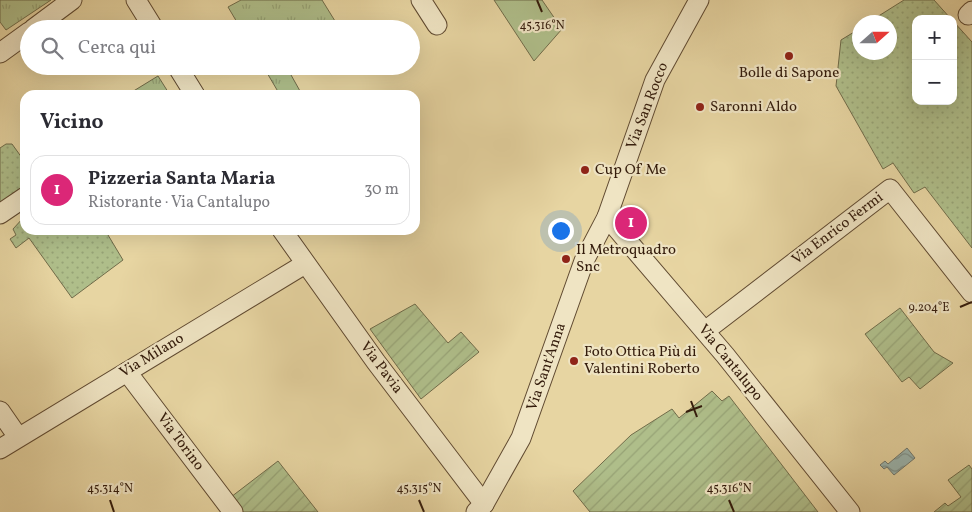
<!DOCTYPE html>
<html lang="it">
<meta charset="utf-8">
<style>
body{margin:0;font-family:Vollkorn,serif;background:#f7f7f7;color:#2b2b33}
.controls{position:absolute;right:15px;top:15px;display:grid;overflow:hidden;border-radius:10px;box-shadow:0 5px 20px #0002}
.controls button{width:45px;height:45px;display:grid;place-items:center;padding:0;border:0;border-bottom:1px solid #e1e1e2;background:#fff;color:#2b2b33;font:25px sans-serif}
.compass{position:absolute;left:852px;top:15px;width:45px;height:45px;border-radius:50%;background:#fff;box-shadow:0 5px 20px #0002;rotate:69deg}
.you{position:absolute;left:560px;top:230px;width:18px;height:18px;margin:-12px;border:4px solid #fff;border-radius:50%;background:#1a73e8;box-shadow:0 0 0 8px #1a73e833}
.badge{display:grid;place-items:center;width:32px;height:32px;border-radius:50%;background:#db2777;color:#fff;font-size:16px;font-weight:700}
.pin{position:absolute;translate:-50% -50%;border:2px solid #fff;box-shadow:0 1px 5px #0006}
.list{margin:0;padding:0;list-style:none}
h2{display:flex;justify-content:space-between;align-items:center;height:65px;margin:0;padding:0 20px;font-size:21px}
h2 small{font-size:16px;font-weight:400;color:#7c7c81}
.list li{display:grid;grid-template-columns:32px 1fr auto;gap:15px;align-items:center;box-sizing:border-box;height:70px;margin:0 10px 10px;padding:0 10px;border:1px solid #e1e1e2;border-radius:15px}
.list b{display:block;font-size:19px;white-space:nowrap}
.list p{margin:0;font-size:16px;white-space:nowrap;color:#7c7c81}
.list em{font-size:16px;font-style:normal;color:#7c7c81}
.icon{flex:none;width:28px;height:28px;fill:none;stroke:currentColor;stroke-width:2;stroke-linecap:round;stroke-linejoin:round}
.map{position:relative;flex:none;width:972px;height:512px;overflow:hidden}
.search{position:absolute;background:#fff;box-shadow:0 5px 20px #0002;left:20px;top:20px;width:400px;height:55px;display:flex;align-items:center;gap:12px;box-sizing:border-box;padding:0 18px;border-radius:28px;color:#7c7c81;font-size:19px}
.panel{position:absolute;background:#fff;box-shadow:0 5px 20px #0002;left:20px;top:90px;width:400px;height:145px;border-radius:15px}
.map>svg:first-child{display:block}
</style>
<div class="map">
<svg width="972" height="512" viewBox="0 0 972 512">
<defs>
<pattern id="grass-dots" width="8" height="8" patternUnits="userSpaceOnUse" patternTransform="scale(1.25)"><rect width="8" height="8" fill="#afbe8a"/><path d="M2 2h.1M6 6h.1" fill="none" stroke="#97a376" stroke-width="1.8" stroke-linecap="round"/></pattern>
<pattern id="park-tufts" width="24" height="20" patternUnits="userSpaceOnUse" patternTransform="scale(1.25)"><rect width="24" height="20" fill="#afbe8a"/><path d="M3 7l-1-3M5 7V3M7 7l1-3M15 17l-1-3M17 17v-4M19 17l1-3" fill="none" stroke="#97a376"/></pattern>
<pattern id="garden-furrows" width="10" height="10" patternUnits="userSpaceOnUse" patternTransform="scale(1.25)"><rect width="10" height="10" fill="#afbe8a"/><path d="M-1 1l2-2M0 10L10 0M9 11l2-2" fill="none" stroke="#97a376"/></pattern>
<pattern id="water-waves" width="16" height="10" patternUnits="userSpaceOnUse" patternTransform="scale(1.25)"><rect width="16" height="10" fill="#9bb6b0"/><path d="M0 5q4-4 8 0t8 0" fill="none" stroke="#7f938d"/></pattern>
</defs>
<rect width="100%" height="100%" fill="#e7d5a2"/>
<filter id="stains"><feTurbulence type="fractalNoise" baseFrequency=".004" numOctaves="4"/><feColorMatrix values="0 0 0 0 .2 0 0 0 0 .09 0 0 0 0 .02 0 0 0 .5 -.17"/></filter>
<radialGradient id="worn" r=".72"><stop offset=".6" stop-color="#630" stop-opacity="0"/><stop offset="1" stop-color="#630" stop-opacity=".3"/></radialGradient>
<!-- grass -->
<g fill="url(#grass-dots)" stroke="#716c4a">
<polygon points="904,0 934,0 951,19 916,19 916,101 953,101 953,21 972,42 972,248 925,187 914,193 893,163 883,169 836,86 841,40 859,29 860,52 890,52 890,22 869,22"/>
<polygon points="6,144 12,144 25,162 25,185 0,203 0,148"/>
<polygon points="25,208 25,230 67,230 70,234 76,230 80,233 84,230 105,230 123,260 72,298 29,238 16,248 10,239 16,235 13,229 24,217 20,211"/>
</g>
<!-- park -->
<g fill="url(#park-tufts)" stroke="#716c4a">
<polygon points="0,0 51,0 6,30 0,22"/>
<polygon points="241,0 322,0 335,21 323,29 241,29 228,7"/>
<polygon points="263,66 286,66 300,91 292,95 280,95"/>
<polygon points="158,76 170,95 127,95"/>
</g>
<!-- garden -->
<g fill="url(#garden-furrows)" stroke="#716c4a">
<polygon points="415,304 448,343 461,332 479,352 421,399 370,329"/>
<polygon points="900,308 934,352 953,363 920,389 909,377 902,382 865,334"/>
<polygon points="712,391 722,401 729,396 818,512 590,512 573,491 631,435 672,409 679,418"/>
<polygon points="278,461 318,512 243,512 231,497"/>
<polygon points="969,465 972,469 972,512 934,512 945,503 948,506 961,497 948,480"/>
</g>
<!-- pitch -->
<polygon fill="#afbe8a" stroke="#716c4a" points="494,0 542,0 562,29 534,61"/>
<!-- water -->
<polygon fill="url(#water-waves)" stroke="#71786e" points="907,448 915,458 894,475 887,467 884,469 880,465 885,461 888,464"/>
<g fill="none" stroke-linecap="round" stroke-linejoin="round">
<defs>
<g id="minor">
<polyline points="136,0 154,29"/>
<polyline points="421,0 437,25"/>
<polyline points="968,15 972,11"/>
<polyline points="33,29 72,0"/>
<polyline points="0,53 29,32"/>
<polyline points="177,66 195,95"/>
<polyline points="0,214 25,197"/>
<polyline points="607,217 725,355 850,512"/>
<polyline points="282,230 376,362 484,504"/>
<polyline points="705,331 890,189 972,293"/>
<polyline points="127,372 233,512"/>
<polyline points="0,411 18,437"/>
<polyline points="0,449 305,264"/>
<polyline points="476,512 484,504 521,438 584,261 607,217 655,80 699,0"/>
</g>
</defs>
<!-- minor casing -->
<use href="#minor" stroke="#604a31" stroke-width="21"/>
<!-- minor -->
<use href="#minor" stroke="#efe4c3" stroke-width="19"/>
</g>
<!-- ticks -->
<path fill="none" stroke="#331b0b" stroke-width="2" d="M537 0 542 12M960 307 972 302M691 401 697 417M686 412 702 406M110 500 114 512M419 500 424 512M729 500 734 512"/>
<!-- markers -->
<g fill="#8f2418" stroke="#efe4c3" stroke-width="2">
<circle cx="789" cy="56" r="5"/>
<circle cx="700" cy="107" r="5"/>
<circle cx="585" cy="170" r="5"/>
<circle cx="566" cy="259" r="5"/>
<circle cx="574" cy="361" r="5"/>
</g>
<g text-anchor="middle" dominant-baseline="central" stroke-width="4.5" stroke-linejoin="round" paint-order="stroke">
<!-- poi labels -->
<g font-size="15" fill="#331b0b" stroke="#efe4c3" text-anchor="start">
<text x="789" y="73" text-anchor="middle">Bolle di Sapone</text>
<text x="710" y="107">Saronni Aldo</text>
<text x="595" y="170">Cup Of Me</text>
<text x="576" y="250">Il Metroquadro<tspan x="576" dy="17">Snc</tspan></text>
<text x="584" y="352">Foto Ottica Più di<tspan x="584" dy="17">Valentini Roberto</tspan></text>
</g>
<!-- street labels -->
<g font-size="15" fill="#331b0b" stroke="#efe4c3">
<text transform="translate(648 106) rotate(-69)">Via San Rocco</text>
<text transform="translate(838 229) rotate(-37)">Via Enrico Fermi</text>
<text transform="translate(152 356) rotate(-31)">Via Milano</text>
<text transform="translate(730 363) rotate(51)">Via Cantalupo</text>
<text transform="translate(547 367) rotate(-71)">Via Sant'Anna</text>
<text transform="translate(381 368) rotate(53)">Via Pavia</text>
<text transform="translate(180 442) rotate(53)">Via Torino</text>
</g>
</g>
<g font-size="12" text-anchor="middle" fill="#331b0b" stroke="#efe4c3" stroke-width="4.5" stroke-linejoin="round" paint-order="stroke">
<text x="542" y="29">45.316°N</text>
<text x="929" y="311">9.204°E</text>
<text x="110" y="492">45.314°N</text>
<text x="419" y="492">45.315°N</text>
<text x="729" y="492">45.316°N</text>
</g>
<rect width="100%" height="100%" filter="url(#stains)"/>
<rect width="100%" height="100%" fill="url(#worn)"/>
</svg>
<div class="controls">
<button>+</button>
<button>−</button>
</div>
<svg class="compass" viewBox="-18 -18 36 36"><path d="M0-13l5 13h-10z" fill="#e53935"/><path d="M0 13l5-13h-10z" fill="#7c7c81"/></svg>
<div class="you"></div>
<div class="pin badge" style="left:631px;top:223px">1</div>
<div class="search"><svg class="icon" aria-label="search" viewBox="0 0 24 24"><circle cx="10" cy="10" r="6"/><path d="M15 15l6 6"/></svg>Cerca qui</div>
<section class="panel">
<h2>Vicino<small></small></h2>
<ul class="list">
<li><span class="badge">1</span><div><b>Pizzeria Santa Maria</b><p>Ristorante · Via Cantalupo</p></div><em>30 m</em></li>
</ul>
</section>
</div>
